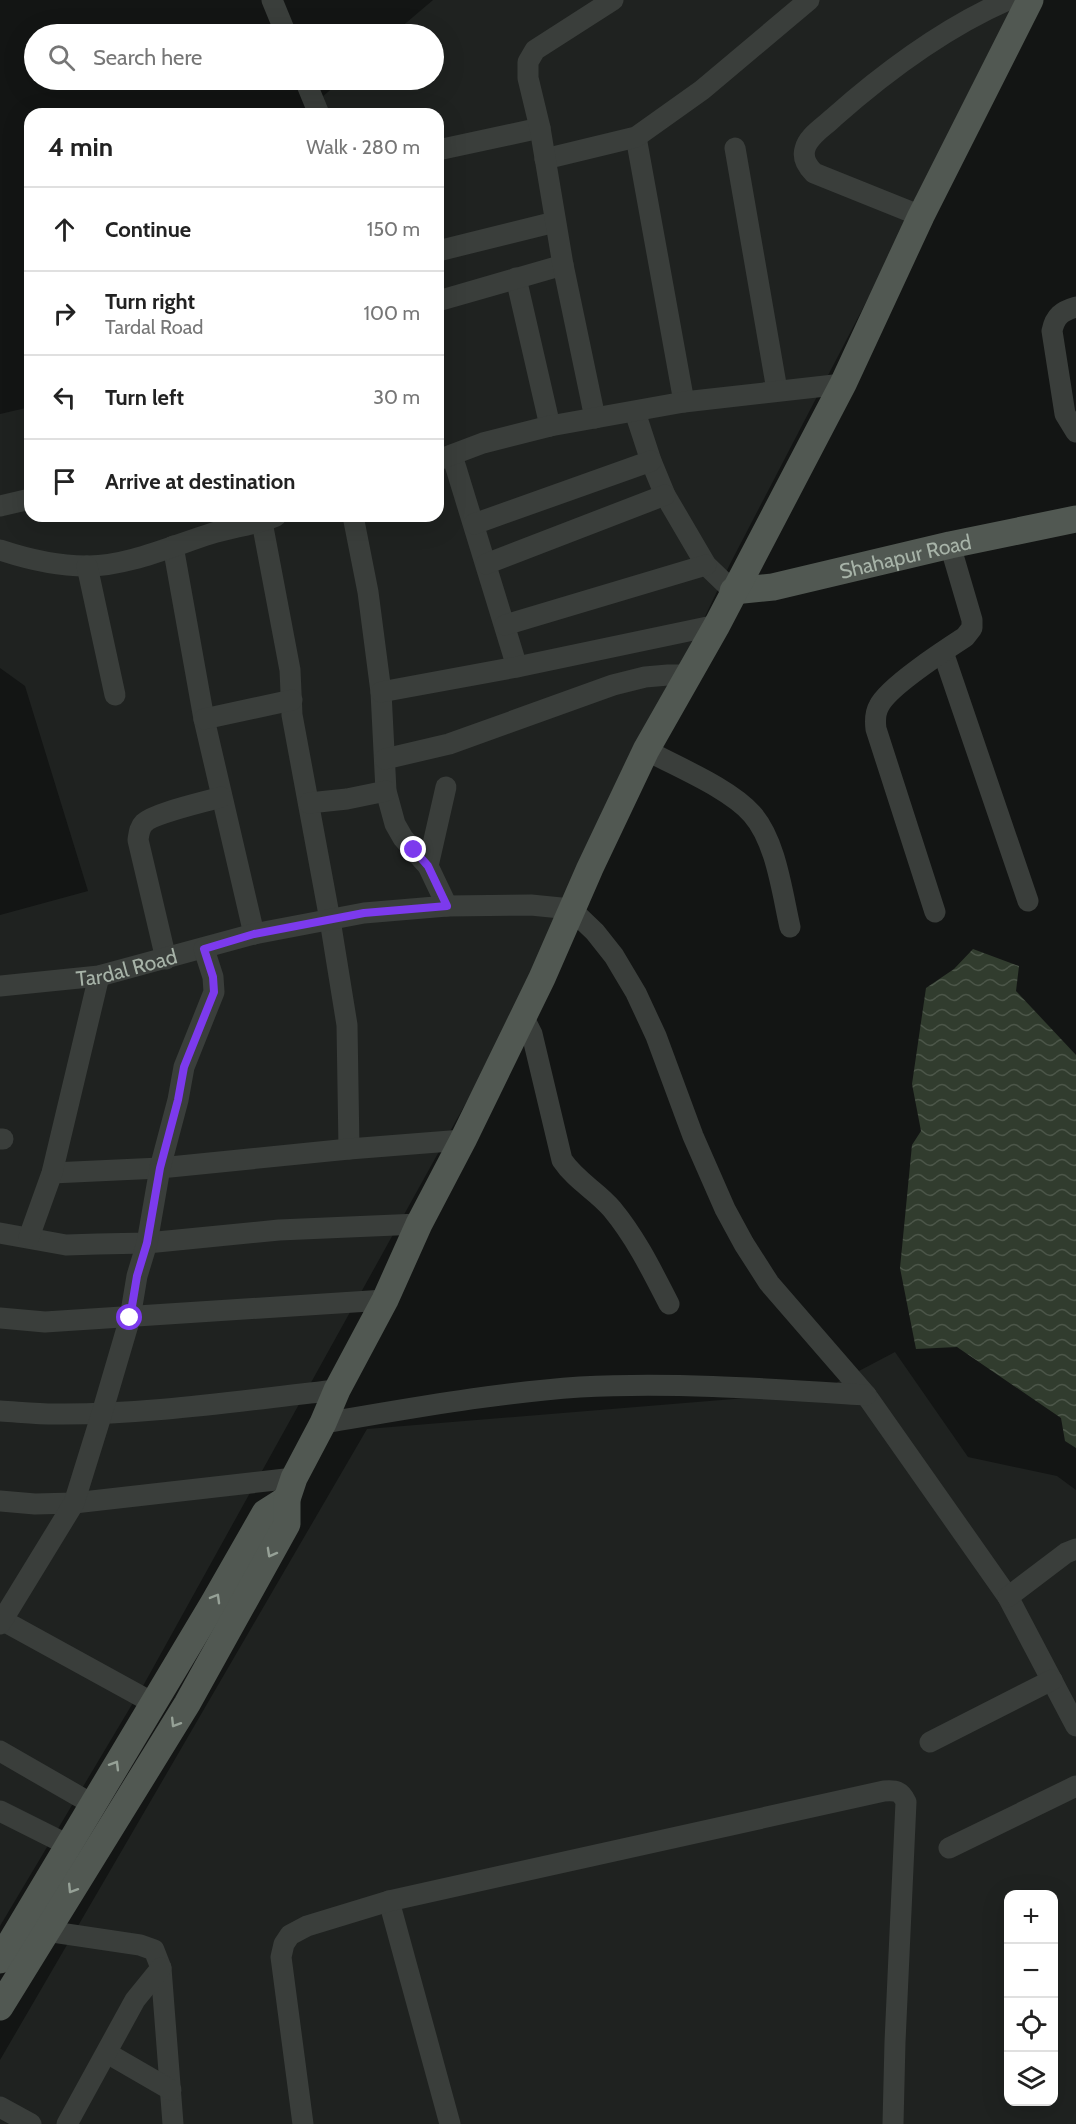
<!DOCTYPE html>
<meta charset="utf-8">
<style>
body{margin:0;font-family:Cabin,sans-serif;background:#f2f2f2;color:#222}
.controls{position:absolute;right:18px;bottom:18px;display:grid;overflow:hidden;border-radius:12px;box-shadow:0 6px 24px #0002}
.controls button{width:54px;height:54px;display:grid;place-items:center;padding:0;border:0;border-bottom:2px solid #e0e0e0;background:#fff;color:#222;font:30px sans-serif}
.stop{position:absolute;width:18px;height:18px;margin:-14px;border:4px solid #7c3aed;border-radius:50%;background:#fff}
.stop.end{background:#7c3aed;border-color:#fff;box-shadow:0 2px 6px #0008}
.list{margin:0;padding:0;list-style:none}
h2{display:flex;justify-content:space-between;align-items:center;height:78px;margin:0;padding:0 24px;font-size:26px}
h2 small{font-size:20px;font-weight:400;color:#767676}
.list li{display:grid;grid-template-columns:39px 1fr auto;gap:18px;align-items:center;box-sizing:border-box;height:84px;padding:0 24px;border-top:2px solid #e0e0e0}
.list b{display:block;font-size:22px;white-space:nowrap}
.list p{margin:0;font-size:20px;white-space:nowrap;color:#767676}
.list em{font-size:20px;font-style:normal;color:#767676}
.icon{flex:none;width:33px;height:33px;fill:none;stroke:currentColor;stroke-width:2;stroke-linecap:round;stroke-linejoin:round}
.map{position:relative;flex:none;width:1076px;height:2124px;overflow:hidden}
.search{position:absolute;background:#fff;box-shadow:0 6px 24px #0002;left:24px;top:24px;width:420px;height:66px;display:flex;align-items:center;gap:15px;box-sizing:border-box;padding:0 21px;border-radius:33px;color:#767676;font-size:22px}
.panel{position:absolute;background:#fff;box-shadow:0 6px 24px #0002;left:24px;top:108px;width:420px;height:414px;border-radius:18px}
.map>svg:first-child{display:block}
</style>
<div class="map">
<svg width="1076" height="2124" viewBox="0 0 1076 2124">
<defs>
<pattern id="water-waves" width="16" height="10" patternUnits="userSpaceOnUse" patternTransform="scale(1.5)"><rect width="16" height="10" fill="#313c2e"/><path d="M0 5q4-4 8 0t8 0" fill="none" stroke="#4c5649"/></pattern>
</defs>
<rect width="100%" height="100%" fill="#131514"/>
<!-- built -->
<g fill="#1f2220" fill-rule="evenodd">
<polygon points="433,0 1023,0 730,564 519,1007 143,1686 0,1926 0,915 88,891 25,686 0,668 0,414 30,407 30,516 438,516 438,114 302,114 342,80 434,80 434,34 393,34"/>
<path d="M895 1352 968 1457 1057 1476 1076 1490V2124H0V2060L367 1429 819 1392ZM1008 1894H1054V2102H1008Z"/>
</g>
<!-- water -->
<polygon fill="url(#water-waves)" points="973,949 1019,966 1016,991 1076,1055 1076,1448 1065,1441 1061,1418 957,1347 916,1349 900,1268 912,1145 921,1131 912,1084 926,988 954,969"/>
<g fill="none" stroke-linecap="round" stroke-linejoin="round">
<!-- minor -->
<g stroke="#3a3e3b" stroke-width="21">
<polyline points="272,0 286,34"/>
<polyline points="305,80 319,114"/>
<polyline points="636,137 684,402"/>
<polyline points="735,148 777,390"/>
<polyline points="438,150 540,128"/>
<polyline points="545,159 636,137 702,90 809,0"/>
<path d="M921 216 814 173C808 167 802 159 805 149 808 136 824 127 833 118 885 72 944 28 1008 0"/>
<polyline points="438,251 555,222"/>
<polyline points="516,278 550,426"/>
<polyline points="438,301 563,265"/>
<path d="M1076 307C1062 311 1055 316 1052 331L1065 414 1076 432"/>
<polyline points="635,412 651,461 665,495 706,565 733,591"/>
<polyline points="595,418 563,265 540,128 528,78 528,62 535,50 613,0"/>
<polyline points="452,455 517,667"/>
<polyline points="438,460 483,443 550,426 684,402 843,384"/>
<polyline points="0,506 30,499"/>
<polyline points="353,516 368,592 381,692 386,791 395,824 403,838 428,866 447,906"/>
<polyline points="262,522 290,670 292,715 330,920 347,1025 349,1149"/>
<polyline points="474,524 651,461"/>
<polyline points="173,546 204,719 254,934"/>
<path d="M0 550C27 559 57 566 86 566 125 567 172 546 210 534 232 527 255 525 276 516"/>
<polyline points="486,564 665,495"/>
<polyline points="87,566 115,695"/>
<polyline points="505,625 706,565"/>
<polyline points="943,652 1028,901"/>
<polyline points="381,692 517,667 717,625"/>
<polyline points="204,719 292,700"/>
<path d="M646 750C677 767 729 788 752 814 776 841 782 892 790 927"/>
<polyline points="385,759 449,744 613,685 645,677 668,675 688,675"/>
<polyline points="309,803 347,799 386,791"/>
<polyline points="428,866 446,787"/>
<path d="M935 912 876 729C875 721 875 713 879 706 888 687 945 650 965 637L972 628V620L950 545"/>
<path d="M166 959 138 840C139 834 139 828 144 823 154 813 205 802 221 797"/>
<path id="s1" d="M0 986 99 976 254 934 364 913 447 906 531 905 571 909 595 932 614 956 636 993 656 1036 693 1136 725 1209 744 1244 769 1283 866 1395 1008 1597 1076 1726"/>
<path d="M523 1016 532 1034 562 1160C577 1182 596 1190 612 1209 636 1238 652 1271 669 1304"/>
<polyline points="0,1139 3,1139"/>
<polyline points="52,1173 160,1168 349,1149 463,1140"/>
<polyline points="0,1233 66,1245 98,1244 147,1243 279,1230 419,1224"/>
<polyline points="29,1237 52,1173 99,976"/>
<polyline points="0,1318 45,1322 385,1300"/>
<path d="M0 1411C18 1412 37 1414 55 1414 149 1415 244 1400 337 1390"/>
<path d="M323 1423C408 1409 493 1393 580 1387 675 1382 771 1389 866 1395"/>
<polyline points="0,1501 35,1504 74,1503 294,1478"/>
<polyline points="1008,1597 1066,1553 1076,1549"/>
<polyline points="2,1620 153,1703"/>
<polyline points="0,1624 74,1503 102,1413 130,1318 137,1276 147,1243 160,1168 178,1100 184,1067 214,992 213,977 204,949"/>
<polyline points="930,1742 1052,1680"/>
<polyline points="0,1751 92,1804"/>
<polyline points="0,1811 68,1845"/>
<polyline points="949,1848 1076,1786"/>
<polyline points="389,1901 450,2124"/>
<polyline points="46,1931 140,1945 154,1950 161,1968 173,2124"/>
<polyline points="107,2053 171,2090"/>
<polyline points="0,2107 31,2124"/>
<polyline points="67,2124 135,2000 161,1968"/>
<path d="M303 2124 281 1957 284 1944 290 1935 307 1926 389 1901 884 1791C896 1790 901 1791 906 1802L895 2042 893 2124"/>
</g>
<!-- major -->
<g stroke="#515852" stroke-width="27">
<path id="s2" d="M733 591 773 587 950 545 1076 519"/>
<polyline points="0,1960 213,1604 265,1513 287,1499"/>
<polyline points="0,2007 187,1704 287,1524 287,1499 294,1478 323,1423 337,1390 385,1300 419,1224 463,1140 542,978 590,868 646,750 717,625 843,384 921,216 1030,0"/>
</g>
</g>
<!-- one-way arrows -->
<defs><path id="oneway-chevron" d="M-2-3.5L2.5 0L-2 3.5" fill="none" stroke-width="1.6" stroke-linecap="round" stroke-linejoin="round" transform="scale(1.5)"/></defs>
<g stroke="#96a197">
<use href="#oneway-chevron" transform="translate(271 1553) rotate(119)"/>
<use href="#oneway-chevron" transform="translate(216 1598) rotate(-60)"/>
<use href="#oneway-chevron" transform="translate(175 1723) rotate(122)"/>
<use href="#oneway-chevron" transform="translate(115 1765) rotate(-59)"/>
<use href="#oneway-chevron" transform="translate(72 1889) rotate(122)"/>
</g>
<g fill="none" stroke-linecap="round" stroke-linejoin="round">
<!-- route -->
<polyline stroke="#7c3aed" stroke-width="8" points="130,1318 137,1276 147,1243 160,1168 178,1100 184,1067 214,992 213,977 204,949 254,934 364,913 447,906 428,866 414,850"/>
</g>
<g text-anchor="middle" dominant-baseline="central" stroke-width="6" stroke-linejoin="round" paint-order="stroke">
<!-- street labels -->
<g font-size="21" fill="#a7b3a8" stroke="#0e100f">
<text stroke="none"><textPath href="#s2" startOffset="176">Shahapur Road</textPath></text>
<text stroke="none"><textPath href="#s1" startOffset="128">Tardal Road</textPath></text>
</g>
</g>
</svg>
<div class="controls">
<button>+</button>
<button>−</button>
<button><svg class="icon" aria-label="locate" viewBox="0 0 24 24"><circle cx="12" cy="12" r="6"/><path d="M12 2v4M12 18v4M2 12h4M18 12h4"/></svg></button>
<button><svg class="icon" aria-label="layers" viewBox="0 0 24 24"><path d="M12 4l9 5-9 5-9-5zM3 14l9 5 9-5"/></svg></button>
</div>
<div class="stop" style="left:130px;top:1318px"></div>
<div class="stop end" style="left:414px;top:850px"></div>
<div class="search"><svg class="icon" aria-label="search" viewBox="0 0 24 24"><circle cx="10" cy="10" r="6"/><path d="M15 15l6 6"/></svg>Search here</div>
<section class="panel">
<h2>4 min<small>Walk · 280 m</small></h2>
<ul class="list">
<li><svg class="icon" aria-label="ahead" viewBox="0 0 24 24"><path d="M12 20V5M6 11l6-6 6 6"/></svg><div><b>Continue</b></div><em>150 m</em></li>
<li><svg class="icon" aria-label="right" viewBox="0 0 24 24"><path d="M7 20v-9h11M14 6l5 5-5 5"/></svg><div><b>Turn right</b><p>Tardal Road</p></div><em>100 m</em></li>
<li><svg class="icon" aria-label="left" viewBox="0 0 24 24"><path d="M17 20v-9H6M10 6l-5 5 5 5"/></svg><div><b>Turn left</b></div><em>30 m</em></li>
<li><svg class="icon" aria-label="arrive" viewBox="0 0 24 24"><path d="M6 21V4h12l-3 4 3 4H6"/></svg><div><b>Arrive at destination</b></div></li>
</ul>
</section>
</div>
